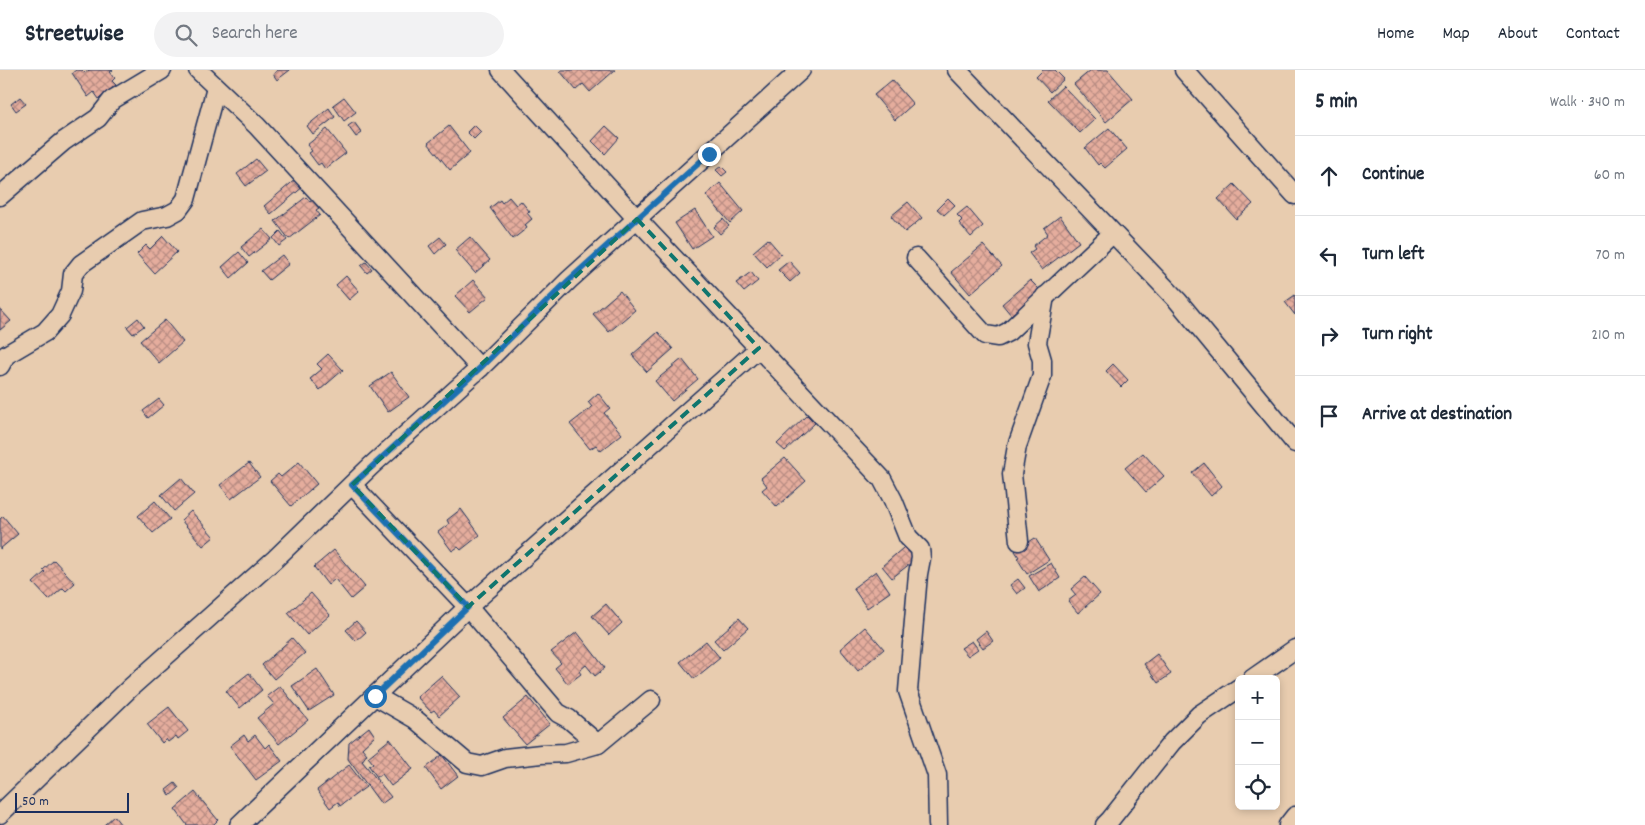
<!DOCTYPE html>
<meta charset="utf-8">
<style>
body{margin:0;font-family:Dekko,sans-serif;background:#f2f2f3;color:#1f2937}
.controls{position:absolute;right:15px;bottom:15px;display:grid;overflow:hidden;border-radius:8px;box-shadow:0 2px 8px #0003}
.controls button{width:45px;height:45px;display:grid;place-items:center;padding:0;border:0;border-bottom:1px solid #e0e1e3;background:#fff;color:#1f2937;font:25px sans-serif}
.scale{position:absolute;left:15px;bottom:12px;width:114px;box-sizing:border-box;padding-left:5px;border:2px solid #1b2f5e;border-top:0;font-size:14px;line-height:18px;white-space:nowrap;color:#1b2f5e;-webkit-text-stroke:4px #e8ccaf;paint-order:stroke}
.stop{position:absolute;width:15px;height:15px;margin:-11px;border:4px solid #1f6fb2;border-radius:50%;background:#fff}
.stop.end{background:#1f6fb2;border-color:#fff;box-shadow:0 1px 5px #0008}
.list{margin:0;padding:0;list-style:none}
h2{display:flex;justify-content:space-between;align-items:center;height:65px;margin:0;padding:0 20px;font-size:21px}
h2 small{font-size:16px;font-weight:400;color:#747a83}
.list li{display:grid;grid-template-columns:32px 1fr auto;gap:15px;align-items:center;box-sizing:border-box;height:80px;padding:0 20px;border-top:1px solid #e0e1e3}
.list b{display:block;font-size:19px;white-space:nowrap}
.list em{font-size:16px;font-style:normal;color:#747a83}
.icon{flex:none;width:28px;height:28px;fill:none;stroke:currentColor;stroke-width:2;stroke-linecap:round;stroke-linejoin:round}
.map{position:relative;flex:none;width:1295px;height:755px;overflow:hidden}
header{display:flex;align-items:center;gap:30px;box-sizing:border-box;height:70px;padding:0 25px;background:#fff;border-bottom:1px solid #e0e1e3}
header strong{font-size:24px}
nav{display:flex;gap:28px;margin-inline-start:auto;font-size:18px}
.search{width:350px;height:45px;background:#f2f2f3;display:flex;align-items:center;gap:12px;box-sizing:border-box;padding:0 18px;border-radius:28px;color:#747a83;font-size:19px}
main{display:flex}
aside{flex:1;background:#fff}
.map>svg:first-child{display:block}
</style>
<header>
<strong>Streetwise</strong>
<div class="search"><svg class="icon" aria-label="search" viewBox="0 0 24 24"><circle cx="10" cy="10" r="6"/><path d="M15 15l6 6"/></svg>Search here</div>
<nav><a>Home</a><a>Map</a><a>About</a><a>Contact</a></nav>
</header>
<main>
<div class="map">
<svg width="1295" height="755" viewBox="0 0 1295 755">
<defs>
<pattern id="building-cross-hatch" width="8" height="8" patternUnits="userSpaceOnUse" patternTransform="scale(1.25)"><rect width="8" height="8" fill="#e5ad9d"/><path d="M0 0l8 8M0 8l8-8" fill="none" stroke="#b98d83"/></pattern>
</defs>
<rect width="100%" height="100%" fill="#e8ccaf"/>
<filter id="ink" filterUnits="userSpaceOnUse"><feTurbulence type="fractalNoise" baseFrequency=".02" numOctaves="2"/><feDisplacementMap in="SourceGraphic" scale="10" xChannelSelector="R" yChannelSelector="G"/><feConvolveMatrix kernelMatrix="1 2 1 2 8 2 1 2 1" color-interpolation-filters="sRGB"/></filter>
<g filter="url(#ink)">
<!-- building -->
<g fill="url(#building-cross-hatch)" stroke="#1b2f5e">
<polygon points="76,0 82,0 85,3 89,0 113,0 110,2 115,8 112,11 116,15 99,29 94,22 88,27 72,3"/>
<polygon points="278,0 290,0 277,10 273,4"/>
<polygon points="562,0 615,0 590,22 583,14 576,20 560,1"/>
<polygon points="1043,0 1055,0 1064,9 1050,22 1036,7"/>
<polygon points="1091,0 1108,0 1133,29 1106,52 1074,14"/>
<polygon points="892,10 913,34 895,50 874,25"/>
<polygon points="1063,16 1095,49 1080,63 1048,30"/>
<polygon points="20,27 26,34 16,41 11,34"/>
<polygon points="344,27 356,42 344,51 333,35"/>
<polygon points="329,38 335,47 313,64 307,56"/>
<polygon points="354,52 362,63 356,67 348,56"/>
<polygon points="474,55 481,62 474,69 467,62"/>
<polygon points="449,56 470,83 450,100 428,73"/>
<polygon points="606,56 619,68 605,84 592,71"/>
<polygon points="1109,58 1127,79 1105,98 1100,93 1098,95 1085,78"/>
<polygon points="327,59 346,83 325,99 321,93 318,95 309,83 312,81 307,75"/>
<polygon points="256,89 266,101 246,116 237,104"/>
<polygon points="721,96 727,102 722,106 716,100"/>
<polygon points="297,108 304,116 271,144 264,136"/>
<polygon points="720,113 743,141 730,153 706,125"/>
<polygon points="1234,114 1253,134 1236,149 1218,129"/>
<polygon points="306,127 310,132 313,130 319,138 316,140 320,145 289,169 275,151"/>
<polygon points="509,127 516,135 521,131 530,142 527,143 532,149 525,155 527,158 513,169 490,138 500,130 502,133"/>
<polygon points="948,128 955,135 944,145 937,139"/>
<polygon points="908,132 922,148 905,162 891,146"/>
<polygon points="967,137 983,156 971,167 959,153 962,150 957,145"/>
<polygon points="695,140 712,166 692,179 675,153"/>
<polygon points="1060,146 1079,172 1042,200 1029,183 1035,179 1033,176 1048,164 1044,158"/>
<polygon points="723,149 729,156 720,164 714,157"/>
<polygon points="263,159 272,169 249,187 241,177"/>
<polygon points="280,161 287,170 279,176 273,168"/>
<polygon points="163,166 177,182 154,203 137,184 146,175 150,179"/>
<polygon points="440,167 446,174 435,184 429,176"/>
<polygon points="470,167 490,190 475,203 455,180"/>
<polygon points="768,169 781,184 767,197 753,182"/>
<polygon points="983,175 1002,196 970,224 951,202"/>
<polygon points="239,182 248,193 231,208 222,197"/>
<polygon points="282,185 289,194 269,210 261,201"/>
<polygon points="789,191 800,203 790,212 778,200"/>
<polygon points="366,192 372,199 367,203 361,196"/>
<polygon points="751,202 758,211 744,222 736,213"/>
<polygon points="346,206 359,221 349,230 336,215"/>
<polygon points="473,210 488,227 470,242 455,226"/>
<polygon points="1030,210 1040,220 1011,245 1002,234"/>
<polygon points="620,221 635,240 609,262 593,244"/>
<polygon points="1295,225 1295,245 1285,232"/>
<polygon points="0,239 11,251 0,260"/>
<polygon points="138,248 144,256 133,264 127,257"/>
<polygon points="165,250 183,272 159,293 140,271"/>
<polygon points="658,262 673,279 647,302 632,285"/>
<polygon points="328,284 343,300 320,320 310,309 322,299 317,294"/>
<polygon points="682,289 698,309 672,331 655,311"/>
<polygon points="1113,294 1128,310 1121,317 1106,301"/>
<polygon points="391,302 409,327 388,342 370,316"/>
<polygon points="598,323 610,338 604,343 622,364 601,381 596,375 590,379 570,354 592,337 588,332"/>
<polygon points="159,329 164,335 148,348 143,341"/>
<polygon points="807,345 815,353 785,381 777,374"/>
<polygon points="1143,383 1164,406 1146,422 1125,398"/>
<polygon points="785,388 806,411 777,437 762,420 767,416 761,408"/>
<polygon points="299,392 317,414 291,436 270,411 278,404 281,407"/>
<polygon points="249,393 260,407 231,429 220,415"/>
<polygon points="1204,393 1222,416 1211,426 1192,403"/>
<polygon points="181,408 194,424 174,441 161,425"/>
<polygon points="155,431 170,449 153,463 138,446"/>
<polygon points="461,439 480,465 461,480 458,477 452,481 438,462 449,454 447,450"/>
<polygon points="191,441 214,467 203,476 181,450"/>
<polygon points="3,446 18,464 0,479 0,449"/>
<polygon points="1035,468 1049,490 1027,504 1017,488 1019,487 1015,481"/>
<polygon points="910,472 921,485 892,508 882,496"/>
<polygon points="334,480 365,517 351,529 335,509 328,515 314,497"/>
<polygon points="54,490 75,513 66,521 63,518 49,530 33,513 45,502 43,500"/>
<polygon points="1051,493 1060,508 1039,522 1029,506"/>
<polygon points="876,501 890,522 867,538 853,518"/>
<polygon points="1085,507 1100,524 1078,543 1068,531 1076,525 1071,519"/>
<polygon points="1018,509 1025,518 1017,524 1010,515"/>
<polygon points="311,523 330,545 307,565 288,543"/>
<polygon points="606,534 622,553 609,565 592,546"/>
<polygon points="739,548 748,558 723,580 714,570"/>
<polygon points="356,551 366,562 356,571 346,560"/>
<polygon points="865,557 884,579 858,601 840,579"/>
<polygon points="986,561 993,571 983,578 976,569"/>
<polygon points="577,562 605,598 595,606 586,595 579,601 581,604 568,614 555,598 561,593 551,582"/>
<polygon points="292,568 305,583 274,609 262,595"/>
<polygon points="706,571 720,588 694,609 680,592"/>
<polygon points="972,571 978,579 968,586 961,578"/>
<polygon points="1157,584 1171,604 1158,613 1144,594"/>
<polygon points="317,599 334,625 309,641 292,616"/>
<polygon points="249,603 262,620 240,638 226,621"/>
<polygon points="441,606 460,627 439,646 434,640 431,642 417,627"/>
<polygon points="280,616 308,650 279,674 257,648 274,634 267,626"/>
<polygon points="528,627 550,654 525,674 503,648"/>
<polygon points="169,637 188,661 178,669 176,666 168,672 166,669 162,673 147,654"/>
<polygon points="369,657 375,666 362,678 367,684 362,691 391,727 381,734 348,689 349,673"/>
<polygon points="244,665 248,671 255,665 265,678 269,674 282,691 256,710 230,676"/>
<polygon points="390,669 413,699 391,716 382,704 377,707 369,696 373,693 368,687"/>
<polygon points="442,685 458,706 441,719 426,698"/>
<polygon points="349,695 366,717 340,736 338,732 330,738 317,720"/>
<polygon points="175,713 179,718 170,726 166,720"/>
<polygon points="195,722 218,750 213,755 187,755 175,739"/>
<polygon points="114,746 121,755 104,755"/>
</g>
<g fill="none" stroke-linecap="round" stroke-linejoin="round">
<defs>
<g id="minor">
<polyline points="198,0 257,56 480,298"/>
<polyline points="501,0 637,149 882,409 893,430 908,467 920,479 921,488 918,504 908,621 937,705 938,755"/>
<polyline points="957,0 1178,231 1295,373"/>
<polyline points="1184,0 1295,125"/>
<polyline points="0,126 64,71 98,48 112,30 162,0"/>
<polyline points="916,188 985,265 998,267 1008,262 1112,164"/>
<polyline points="0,296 6,285 45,262 60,245 71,221 73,204 81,194 142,151 167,146 178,140 186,129 216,18"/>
<polyline points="352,415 468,537 558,643 569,649 598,674"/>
<polyline points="1019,471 1012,404 1017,376 1042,306 1042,290 1037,273 1045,226"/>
<polyline points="1252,609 1295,579"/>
<polyline points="375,626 415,649 467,693 482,696 505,688 541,684 566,683 598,674 651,630"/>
<polyline points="0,744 130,618 275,489 371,396 480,298 569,210 801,0"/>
<polyline points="239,755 468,537 759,278"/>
<polyline points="1105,755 1110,750 1172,672 1199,645 1239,618"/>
<polyline points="1288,755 1295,746"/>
</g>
</defs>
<!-- minor casing -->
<use href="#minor" stroke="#1b2f5e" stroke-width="21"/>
<!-- minor -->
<use href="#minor" stroke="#e8ccaf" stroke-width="18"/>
</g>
</g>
<g fill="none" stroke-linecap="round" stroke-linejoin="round" filter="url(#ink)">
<!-- route -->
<polyline stroke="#1f6fb2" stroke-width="6" points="375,626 468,537 352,415 480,298 569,210 709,84"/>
</g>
<!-- marked area -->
<path fill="none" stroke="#0f766e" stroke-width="4" stroke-dasharray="10 6" stroke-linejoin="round" d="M637 149 759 278 468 537 352 415Z"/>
</svg>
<div class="controls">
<button>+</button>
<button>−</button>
<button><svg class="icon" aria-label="locate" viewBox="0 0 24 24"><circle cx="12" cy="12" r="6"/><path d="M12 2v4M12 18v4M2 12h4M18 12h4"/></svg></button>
</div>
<div class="scale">50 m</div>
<div class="stop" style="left:375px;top:626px"></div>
<div class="stop end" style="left:709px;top:84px"></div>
</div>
<aside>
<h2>5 min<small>Walk · 340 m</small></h2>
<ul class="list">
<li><svg class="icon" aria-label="ahead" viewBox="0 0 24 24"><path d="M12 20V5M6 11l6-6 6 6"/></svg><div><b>Continue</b></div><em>60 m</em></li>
<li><svg class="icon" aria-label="left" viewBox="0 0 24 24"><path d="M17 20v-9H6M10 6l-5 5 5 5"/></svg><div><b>Turn left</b></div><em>70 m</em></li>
<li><svg class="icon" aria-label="right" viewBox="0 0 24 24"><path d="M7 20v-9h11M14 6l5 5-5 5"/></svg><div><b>Turn right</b></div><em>210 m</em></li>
<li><svg class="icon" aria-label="arrive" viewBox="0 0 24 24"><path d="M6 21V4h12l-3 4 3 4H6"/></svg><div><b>Arrive at destination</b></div></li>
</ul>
</aside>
</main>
